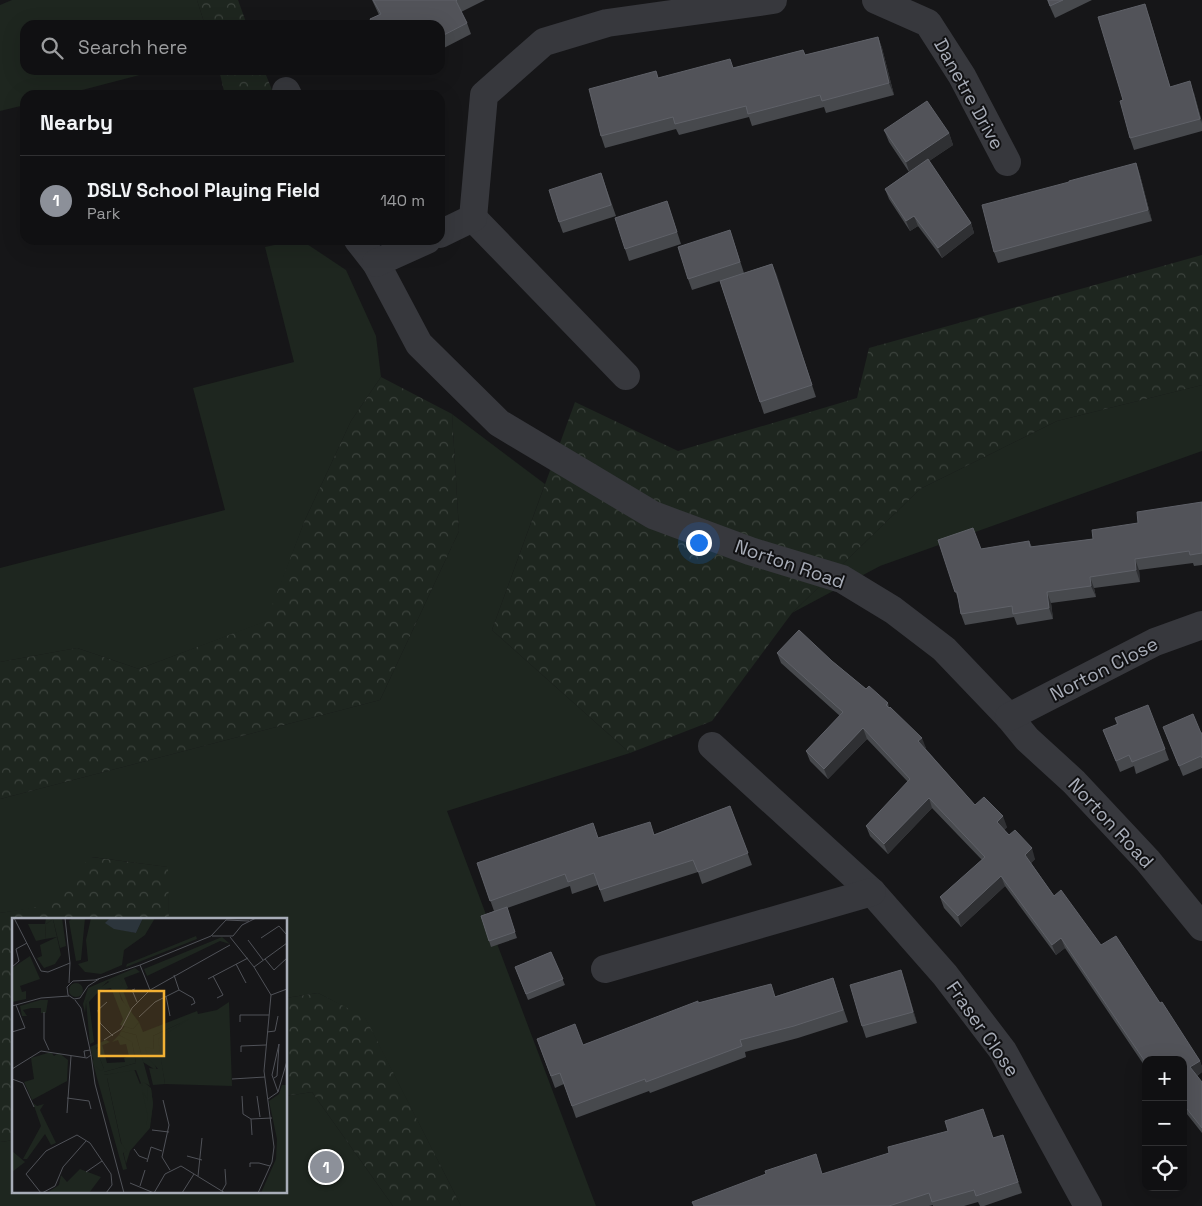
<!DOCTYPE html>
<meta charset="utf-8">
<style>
body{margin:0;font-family:"Space Grotesk",sans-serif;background:#19191b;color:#f1f3f6}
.controls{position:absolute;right:15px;bottom:15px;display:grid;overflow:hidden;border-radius:10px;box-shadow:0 5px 20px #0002}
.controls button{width:45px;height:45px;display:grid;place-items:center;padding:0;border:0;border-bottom:1px solid #303032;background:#101012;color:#f1f3f6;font:25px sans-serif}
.you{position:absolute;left:698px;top:542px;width:18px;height:18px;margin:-12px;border:4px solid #fff;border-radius:50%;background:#1a73e8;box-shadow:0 0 0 8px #1a73e833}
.badge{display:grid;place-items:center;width:32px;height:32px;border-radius:50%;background:#8c9099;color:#fff;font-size:16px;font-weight:700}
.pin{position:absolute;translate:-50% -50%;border:2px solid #fff;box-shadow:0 1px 5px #0006}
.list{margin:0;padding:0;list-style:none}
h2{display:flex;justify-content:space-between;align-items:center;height:65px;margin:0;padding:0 20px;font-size:21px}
h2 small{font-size:16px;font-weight:400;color:#9c9d9f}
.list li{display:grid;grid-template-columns:32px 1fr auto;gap:15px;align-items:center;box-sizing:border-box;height:90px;padding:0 20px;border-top:1px solid #303032}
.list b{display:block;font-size:19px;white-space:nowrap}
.list p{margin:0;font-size:16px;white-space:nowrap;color:#9c9d9f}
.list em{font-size:16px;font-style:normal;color:#9c9d9f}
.icon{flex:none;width:28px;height:28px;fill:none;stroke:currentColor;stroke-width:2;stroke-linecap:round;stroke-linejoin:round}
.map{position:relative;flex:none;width:1202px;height:1206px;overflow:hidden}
.search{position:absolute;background:#101012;box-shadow:0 5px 20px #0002;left:20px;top:20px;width:425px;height:55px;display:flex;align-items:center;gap:12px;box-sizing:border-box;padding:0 18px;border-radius:15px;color:#9c9d9f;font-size:19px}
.panel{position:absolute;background:#101012;box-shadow:0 5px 20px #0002;left:20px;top:90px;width:425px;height:155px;border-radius:15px}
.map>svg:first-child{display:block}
</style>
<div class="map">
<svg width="1202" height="1206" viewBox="0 0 1202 1206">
<defs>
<pattern id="forest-crowns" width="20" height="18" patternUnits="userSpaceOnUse" patternTransform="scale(1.25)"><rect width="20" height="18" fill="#1e261f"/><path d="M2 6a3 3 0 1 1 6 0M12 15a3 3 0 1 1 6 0" fill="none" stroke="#3c433d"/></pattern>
</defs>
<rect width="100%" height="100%" fill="#161618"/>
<!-- green -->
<g fill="#1e261f">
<polygon points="12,0 197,0 205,25 25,25 25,70 159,70 63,95 25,95 25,105 0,111 0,5"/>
<polygon points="298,240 301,240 346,270 376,336 381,377 351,421 305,520 267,621 139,669 77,648 0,662 0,568 225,510 193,388 294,362 265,247"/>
<polygon points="1202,385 1202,451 880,566 792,613 920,489 1057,421"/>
<polygon points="452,414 545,484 492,630 630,753 447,811 596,1206 461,1206 365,1018 318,993 286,998 286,920 169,920 167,867 92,857 42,907 0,913 0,799 380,700 459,531"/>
<polygon points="312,1092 393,1206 0,1206 0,1142 14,1140 14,1192 286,1192 286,1096"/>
</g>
<!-- forest -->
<g fill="url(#forest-crowns)">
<polygon points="197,0 238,0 247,25 205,25"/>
<polygon points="219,70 264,70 274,95 225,95"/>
<polygon points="1202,255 1202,385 1057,421 920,489 792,613 712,721 630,753 492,630 575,402 678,451 857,398 869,348"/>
<polygon points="381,377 452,414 459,531 380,700 0,799 0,662 77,648 139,669 266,621 305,520 351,421"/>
<polygon points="91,857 168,867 169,920 14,920 14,1140 0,1142 0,913 42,906"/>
<polygon points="318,993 365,1017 461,1206 393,1206 312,1092 286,1096 286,998"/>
</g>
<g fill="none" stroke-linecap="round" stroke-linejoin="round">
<!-- minor -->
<g stroke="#37383d" stroke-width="28">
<polyline points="876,0 928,23 962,76 1007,162"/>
<polyline points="286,91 288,95"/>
<polyline points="473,218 626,376"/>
<polyline points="440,234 473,218 484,95 544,42 607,23 773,0"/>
<polyline points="358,240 376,263 419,344 499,423 653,515 750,551 842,579 893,610 944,649 1009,717 1027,739 1074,782 1148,861 1202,927"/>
<polyline points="376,263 427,240"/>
<polyline points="1009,717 1155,642 1202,625"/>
<polyline points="712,746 872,892 945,975 1003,1051 1088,1206"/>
<polyline points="605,969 872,892"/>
</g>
</g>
<!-- wall -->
<g fill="#47494d">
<polygon points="372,0 485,0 461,12 467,23 471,34 440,50 440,25 372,25 370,19 379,15"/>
<polygon points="1047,0 1092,0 1055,18"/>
<polygon points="1149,16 1170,87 1194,93 1202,122 1202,131 1134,150 1130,138 1123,100"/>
<polygon points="878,37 882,48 894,95 826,113 824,107 752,126 749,117 679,135 676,129 605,148 601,136 656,71 658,78 733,68 803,50 805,55"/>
<polygon points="884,130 949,133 953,145 929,161 971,223 974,233 942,258 918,226 910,231 889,199 885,189 909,172 889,142"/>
<polygon points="1136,163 1140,175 1152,221 998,263 994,252"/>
<polygon points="601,173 616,216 563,233 559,222"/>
<polygon points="667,201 681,244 629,261 625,249"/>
<polygon points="730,230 744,273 772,264 816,397 764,414 720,281 692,290 688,279"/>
<polygon points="1202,502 1202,565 1194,566 1193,563 1139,570 1140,582 1094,588 1096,597 1051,603 1053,619 1017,625 1014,617 965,625 961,614 959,602 938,540 981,549 1029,541 1032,547 1093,539"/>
<polygon points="777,653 832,661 866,689 888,703 889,708 926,748 925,748 975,805 1007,827 1004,830 1035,859 1031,863 1054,896 1101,945 1160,1003 1200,1061 1202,1067 1202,1072 1197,1076 1202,1082 1202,1133 1183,1109 1183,1060 1146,1060 1146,1068 1065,948 1056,955 1005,886 961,927 944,908 940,897 982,860 932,808 888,854 870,836 866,826 908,782 867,739 828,779 810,761 806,751 840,716 781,663"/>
<polygon points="1115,718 1165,749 1169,760 1136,774 1134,766 1120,772 1103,730 1117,725"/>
<polygon points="1163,727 1202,733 1202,768 1183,776"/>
<polygon points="730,806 752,865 702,884 698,872 604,902 598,885 572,894 570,886 507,908 517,938 491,947 481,916 494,911 477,863 598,838 655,834"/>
<polygon points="551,952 565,985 528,1000 515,967"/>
<polygon points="833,978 848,1022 798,1038 745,1052 746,1057 650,1093 649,1091 576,1118 564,1084 555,1088 537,1039 583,1045 698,1003 776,996"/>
<polygon points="905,982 917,1023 866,1038 862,1026"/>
<polygon points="1003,1135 1022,1193 984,1206 980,1206 978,1202 964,1206 933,1206 933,1205 929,1206 693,1206 823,1174 993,1138"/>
</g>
<!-- shaded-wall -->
<g fill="#2f3033">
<polygon points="1145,4 1149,16 1174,99 1170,87"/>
<polygon points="878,37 882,48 894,95 889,83"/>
<polygon points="1190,81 1194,93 1202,124 1200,119"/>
<polygon points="949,133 953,145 910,174 906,162"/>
<polygon points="1136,163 1140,175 1152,221 1148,210"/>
<polygon points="914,216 918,226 910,231 906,221"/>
<polygon points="971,223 974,233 942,258 938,248"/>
<polygon points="772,264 777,275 816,397 812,385"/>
<polygon points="1135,559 1139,570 1140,582 1136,570"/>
<polygon points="1090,577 1094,588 1096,597 1091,586"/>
<polygon points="1047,592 1051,603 1053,619 1049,608"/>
<polygon points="863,728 867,739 828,779 824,769"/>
<polygon points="922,738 926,748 922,751 918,741"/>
<polygon points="929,798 932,808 888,854 884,844"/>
<polygon points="1003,816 1007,827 1001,833 997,822"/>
<polygon points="1032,848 1035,859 1029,865 1025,855"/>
<polygon points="1001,876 1005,886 961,927 958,916"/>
<polygon points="1061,938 1065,948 1056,955 1052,945"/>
<polygon points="901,970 905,982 917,1023 913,1012"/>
<polygon points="1200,1061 1202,1067 1202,1072 1193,1078 1190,1067"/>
<polygon points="1003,1135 1007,1147 1022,1193 1018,1182"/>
</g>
<!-- building -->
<g fill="#525359" stroke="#5f6168">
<polygon points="373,0 457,0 456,1 467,23 440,37 440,25 373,25 370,19 381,14"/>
<polygon points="1048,0 1063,0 1050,6"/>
<polygon points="1145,4 1170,87 1190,81 1200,119 1130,138 1120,101 1123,100 1098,17"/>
<polygon points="878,37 889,83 822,101 820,95 748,114 746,106 675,124 673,117 601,136 589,89 656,71 658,78 730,59 733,68 803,50 805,55"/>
<polygon points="927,101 949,133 906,162 884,130"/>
<polygon points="928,159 971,223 938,248 914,216 906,221 885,189"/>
<polygon points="1136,163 1148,210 994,252 982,205 1069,182 1069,181"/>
<polygon points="601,173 611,205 559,222 549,190"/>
<polygon points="667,201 677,232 625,249 615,218"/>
<polygon points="730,230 740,262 688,279 678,247"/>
<polygon points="772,264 812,385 760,402 720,281"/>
<polygon points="1202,502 1202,553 1190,555 1189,551 1135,559 1136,570 1090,577 1091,586 1047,592 1049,608 1013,614 1012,606 961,614 957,592 955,592 938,540 973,528 981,549 1029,541 1030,547 1093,539 1092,530 1138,523 1137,512"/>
<polygon points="799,630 832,661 866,689 869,686 888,703 886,705 889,708 890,707 922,738 918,741 975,805 984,797 1003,816 997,822 1009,835 1015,830 1032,848 1025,855 1054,896 1061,890 1101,945 1116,936 1160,1003 1162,1002 1200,1061 1190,1067 1202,1082 1202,1128 1183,1104 1183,1060 1146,1060 1146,1063 1061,938 1052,945 1001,876 958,916 940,897 985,857 929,798 884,844 866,826 910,779 863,728 824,769 806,751 843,712 777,653"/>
<polygon points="1148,705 1165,749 1132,762 1129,755 1116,761 1103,730 1118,724 1115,718"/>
<polygon points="1193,714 1201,733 1202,733 1202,758 1201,756 1179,766 1163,727"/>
<polygon points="730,806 748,853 698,872 693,860 600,890 594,873 568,882 565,874 490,901 477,863 593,823 598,838 650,822 654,835"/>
<polygon points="507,907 515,932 489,941 481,916"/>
<polygon points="551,952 563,979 526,994 515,967"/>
<polygon points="901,970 913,1012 862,1026 850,985"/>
<polygon points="833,978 843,1010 794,1026 740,1040 742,1046 646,1082 645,1079 572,1106 560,1073 551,1076 537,1039 575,1024 583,1045 698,1001 698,1003 771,984 775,997"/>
<polygon points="983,1109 993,1138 1003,1135 1018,1182 976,1196 974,1190 932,1202 929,1193 889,1206 694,1206 692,1202 766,1174 765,1171 816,1154 822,1174 889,1153 888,1147 948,1131 945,1121"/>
</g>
<g text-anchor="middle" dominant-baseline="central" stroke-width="4" stroke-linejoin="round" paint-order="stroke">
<!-- street labels -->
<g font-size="19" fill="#a8adb8" stroke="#111113">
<text transform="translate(969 94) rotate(61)">Danetre Drive</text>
<text transform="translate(790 564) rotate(19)">Norton Road</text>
<text transform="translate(1104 669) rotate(-27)">Norton Close</text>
<text transform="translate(1111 823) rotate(47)">Norton Road</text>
<text transform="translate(983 1029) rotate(55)">Fraser Close</text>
</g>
</g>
<!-- overview -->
<g transform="translate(12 918)">
<rect width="275" height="275" fill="#161618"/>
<path d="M41 1 45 19 33 21 34 6ZM18 38 28 61 8 68 10 74 14 73V81L0 84V50ZM123 50 128 54 112 60 116 70 111 73 120 95 113 88 107 73 96 63 74 84 73 95 71 86 76 70ZM57 72a7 7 0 1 1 14 0a7 7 0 1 1-14 0ZM217 84 220 168 153 166 145 121 169 105 141 118 142 131 136 136 143 146 145 153 131 144 124 117 109 113 113 108 121 111 127 104 131 114 185 93 186 96 205 92ZM107 117 120 123 124 145 92 154V157L122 151 128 166 131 163 139 170 141 186 138 210 118 233 114 246 95 160H85L80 141 92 151 84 131 90 126 95 145 113 144 112 140 117 138 114 126 108 127 106 122 100 124ZM0 233 13 244 0 254ZM68 251 89 259 77 275H35L47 267 49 257 55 264Z" fill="#1e261f"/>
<path d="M34 0H50L54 28 48 30 41 1 34 6 33 21 24 23 16 6H33ZM61 0H73L69 42 64 43 57 3ZM79 0H98L94 5 102 10 124 15 131 0H143L133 17 112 32 110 47 89 56 73 54 66 46 76 43 74 22ZM184 18 185 21 114 49 115 46ZM210 19 218 26 208 23 135 58 132 51ZM105 59 111 65 107 73 109 81 127 104 121 111 108 107 111 101 99 70 88 72 77 84 82 124 78 126 74 84 81 74ZM28 82H36L34 95H29V90H19L11 92 15 98H10L8 88ZM177 101 146 121 153 166 141 167 137 150 146 151 136 140 133 129 142 131 141 118ZM109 113 124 117 138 168 131 164 130 168 124 152 92 157V154L124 145 120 124 107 117ZM94 122 98 124 84 130 92 151 89 153 83 148 78 129ZM85 160H95L109 225 115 233 111 235 115 251 111 252ZM270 167H275V275H249L264 241 265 221 257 183 267 176ZM135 169 139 170 141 186 138 207H134L136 199 130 172 136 183ZM21 185 25 188 32 186 28 192 44 225 39 227 33 216 15 241H11L29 208Z" fill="#1e261f"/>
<path d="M39 134 42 138 47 135 56 142 55 163 20 182 12 164 22 161 19 140Z" fill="#1e261f"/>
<path d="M45 19 49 37 43 46 32 50 25 40 30 38 28 27Z" fill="#1e261f"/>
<path d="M98 0H131L124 15 102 11 93 5Z" fill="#2c353c"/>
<path fill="none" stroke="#505258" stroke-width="1" d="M2 0 29 53 36 54 58 45M53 0 58 45 57 65M200 18H221L230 7 244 0M218 19 242 49 259 77 252 153 262 229 260 244 246 275M249 20 267 8 275 17M236 22 251 42M253 41 262 52 275 40M224 46 234 65M128 47 138 72M0 49 7 43 4 31 15 25M242 49 275 25M162 57 167 72M201 58 211 77 205 80M87 61 76 68 68 80 62 81 56 77 55 69 61 63 83 62 128 47 199 18 214 2 237 3M196 61 236 40M123 71 120 72 125 84M259 77 275 71M154 78 158 98M63 82 69 90 78 132M95 84 86 92 88 105 101 118M0 88 29 80 57 78M32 94V121L37 132M127 99 143 84 167 72 181 80 183 85 179 87M228 104V97H257M0 114 13 110 4 87M255 114 263 113 266 98M92 122 109 111 120 90 138 72 218 27M229 134V128L254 127M79 137 83 166 112 275M0 151 29 133 75 140 79 137 78 132 72 133 73 139M262 160 265 158 267 126 260 157 266 174M0 161 11 165 22 189M220 161 253 159M230 178 231 196 239 201 240 217M245 178 248 199M55 180 77 183 79 191M256 181 266 174 275 143M151 182 157 207 150 239 158 252M55 195 59 138M239 201 260 200M140 212 157 214M122 231 127 238 135 241M175 238 190 242M135 244 139 229 150 233M238 249V245H247L258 248M74 254 90 243M186 258 190 220M118 265 142 275 153 256 169 248 213 275M128 268 133 252M210 273 214 266 213 251M29 275 14 256 34 233 65 217 78 225 99 256 100 267 94 275M30 275 43 268 51 249 74 223M170 275 182 256"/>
<path fill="#f2b134" fill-opacity="0.15" stroke="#f2b134" stroke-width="2.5" d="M87 73H152V138H87Z"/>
<rect width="275" height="275" fill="none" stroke="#a8adb8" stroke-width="2.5"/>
</g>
</svg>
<div class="controls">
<button>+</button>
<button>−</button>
<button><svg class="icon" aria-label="locate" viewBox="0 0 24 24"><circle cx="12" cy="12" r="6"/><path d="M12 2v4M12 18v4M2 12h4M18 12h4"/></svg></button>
</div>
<div class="you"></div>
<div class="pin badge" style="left:326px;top:1167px">1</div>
<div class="search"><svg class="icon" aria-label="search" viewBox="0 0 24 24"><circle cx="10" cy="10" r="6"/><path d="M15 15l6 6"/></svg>Search here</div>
<section class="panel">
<h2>Nearby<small></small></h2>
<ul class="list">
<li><span class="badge">1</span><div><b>DSLV School Playing Field</b><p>Park</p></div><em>140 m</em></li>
</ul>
</section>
</div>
